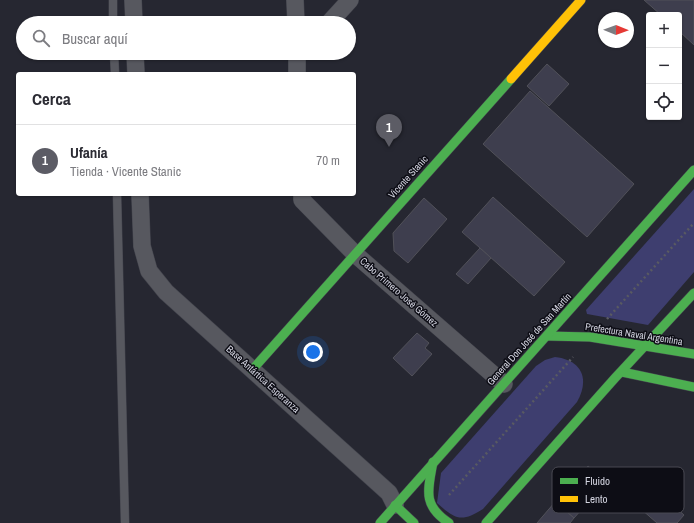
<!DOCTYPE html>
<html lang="es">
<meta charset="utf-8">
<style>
body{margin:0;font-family:"Archivo Narrow",sans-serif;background:#f2f2f3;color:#2b2b33}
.controls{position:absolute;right:12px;top:12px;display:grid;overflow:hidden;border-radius:4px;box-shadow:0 1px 3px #0004}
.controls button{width:36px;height:36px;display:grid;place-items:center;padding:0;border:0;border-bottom:1px solid #e1e1e2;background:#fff;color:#2b2b33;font:20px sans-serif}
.compass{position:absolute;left:598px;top:12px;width:36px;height:36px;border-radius:50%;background:#fff;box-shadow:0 1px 3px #0004;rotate:91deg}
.you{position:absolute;left:313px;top:352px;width:14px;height:14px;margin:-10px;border:3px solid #fff;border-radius:50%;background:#1a73e8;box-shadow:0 0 0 6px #1a73e833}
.badge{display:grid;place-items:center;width:26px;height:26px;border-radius:50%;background:#5c5c65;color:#fff;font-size:13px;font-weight:700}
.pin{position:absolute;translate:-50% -33px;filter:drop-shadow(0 1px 2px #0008)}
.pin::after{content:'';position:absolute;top:21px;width:14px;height:12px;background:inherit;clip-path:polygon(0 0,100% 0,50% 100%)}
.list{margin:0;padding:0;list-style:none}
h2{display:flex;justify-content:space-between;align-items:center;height:52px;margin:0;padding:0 16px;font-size:17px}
h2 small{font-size:13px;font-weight:400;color:#7c7c81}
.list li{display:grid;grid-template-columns:26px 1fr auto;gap:12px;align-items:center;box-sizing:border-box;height:72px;padding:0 16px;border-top:1px solid #e1e1e2}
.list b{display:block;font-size:15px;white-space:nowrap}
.list p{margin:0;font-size:13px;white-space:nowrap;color:#7c7c81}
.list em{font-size:13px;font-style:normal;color:#7c7c81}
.icon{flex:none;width:22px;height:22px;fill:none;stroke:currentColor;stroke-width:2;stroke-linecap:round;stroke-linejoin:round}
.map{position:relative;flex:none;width:694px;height:523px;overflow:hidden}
.search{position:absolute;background:#fff;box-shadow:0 1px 3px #0004;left:16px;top:16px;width:340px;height:44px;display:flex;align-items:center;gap:10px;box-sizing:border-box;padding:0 14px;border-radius:22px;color:#7c7c81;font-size:15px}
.panel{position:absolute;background:#fff;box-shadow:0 1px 3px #0004;left:16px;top:72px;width:340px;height:124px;border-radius:4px}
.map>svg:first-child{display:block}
</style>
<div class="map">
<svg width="694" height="523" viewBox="0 0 694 523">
<rect width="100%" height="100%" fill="#262731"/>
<!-- green -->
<g fill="#3e3e6f">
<polygon points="694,189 694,272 648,325 587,314 586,310"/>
<path d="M555 357C582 360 590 379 577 402L483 509C461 523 455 519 437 503L441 473 536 366 545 360Z"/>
</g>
<!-- building -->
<g fill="#3e3e4e" stroke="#515159">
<polygon points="644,0 694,0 694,45 679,31 679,15 661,15"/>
<polygon points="547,64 569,84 549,106 527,86"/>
<polygon points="530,91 634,184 587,237 483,144"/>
<polygon points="493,197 565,262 534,296 462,232"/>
<polygon points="424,198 447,219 408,263 394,251 393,233"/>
<polygon points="480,248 491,258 468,284 456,274"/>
<polygon points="417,333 429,343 425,348 432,354 412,376 393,358"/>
<polygon points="588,466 606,482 574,518 556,502"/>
<polygon points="641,477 684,515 677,523 657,523 625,495"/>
<polygon points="555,502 574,518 570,523 537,523"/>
</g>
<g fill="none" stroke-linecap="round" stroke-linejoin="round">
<defs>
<g id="lane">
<polyline points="113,0 113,23"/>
<polyline points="114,53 115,74"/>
<polyline points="117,194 125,523"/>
</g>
<g id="street">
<polyline points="133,0 134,23"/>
<polyline points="295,0 296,23"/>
<polyline points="329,23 350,0"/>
<polyline points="135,53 136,74"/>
<polyline points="297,53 297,74"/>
<polyline points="140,194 142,246 149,271 166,292 389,493 395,505"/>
<polyline points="302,194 302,200 355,254 504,384"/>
</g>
<g id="fast">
<polyline points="547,336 590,337 694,354"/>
<polyline points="252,370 511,79"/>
<polyline points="622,372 694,387"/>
<path d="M433 462C428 490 422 505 449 523"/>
<polyline points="395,505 414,523"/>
<polyline points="380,523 694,170"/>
<polyline points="486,523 615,378 694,293"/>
</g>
<polyline id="slow" points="511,79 581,0"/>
</defs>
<!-- lane casing -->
<use href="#lane" stroke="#43444d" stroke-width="9"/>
<!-- street casing -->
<use href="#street" stroke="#43444d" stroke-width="18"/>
<!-- fast casing -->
<use href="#fast" stroke="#43444d" stroke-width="10"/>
<!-- slow casing -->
<use href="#slow" stroke="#43444d" stroke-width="10"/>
<!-- path -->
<g stroke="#595a62" stroke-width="2.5" stroke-dasharray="2 3" stroke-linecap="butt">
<polyline points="607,319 694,223"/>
<polyline points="449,495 573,357"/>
</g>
<!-- lane -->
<use href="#lane" stroke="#57585f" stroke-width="8"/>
<!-- street -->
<use href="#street" stroke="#57585f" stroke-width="17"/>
<!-- fast -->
<use href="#fast" stroke="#4caf50" stroke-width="9"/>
<!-- slow -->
<use href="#slow" stroke="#ffc107" stroke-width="9"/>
</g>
<g text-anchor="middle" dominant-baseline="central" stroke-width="3" stroke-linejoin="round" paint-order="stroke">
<!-- street labels -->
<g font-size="10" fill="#d4d5e1" stroke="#0d0d15">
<text transform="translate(408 177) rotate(-48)">Vicente Stanic</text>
<text transform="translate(399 292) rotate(41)">Cabo Primero José Gómez</text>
<text transform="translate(634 334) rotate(9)">Prefectura Naval Argentina</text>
<text transform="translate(529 339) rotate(-48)">General Don José de San Martín</text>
<text transform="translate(263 379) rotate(42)">Base Antártica Esperanza</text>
</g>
</g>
<!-- legend -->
<rect x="552" y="467" width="132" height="46" rx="6" fill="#0d0d15" stroke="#494952" stroke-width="1"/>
<rect x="560" y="478" width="18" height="6" fill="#4caf50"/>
<rect x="560" y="496" width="18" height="6" fill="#ffc107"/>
<g font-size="11" fill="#d4d5e1">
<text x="585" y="485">Fluido</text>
<text x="585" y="503">Lento</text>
</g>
</svg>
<div class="controls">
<button>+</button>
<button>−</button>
<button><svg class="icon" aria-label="locate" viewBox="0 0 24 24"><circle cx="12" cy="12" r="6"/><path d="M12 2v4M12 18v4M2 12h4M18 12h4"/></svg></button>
</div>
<svg class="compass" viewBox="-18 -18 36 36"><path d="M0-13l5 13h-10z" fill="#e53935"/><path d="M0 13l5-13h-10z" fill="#7c7c81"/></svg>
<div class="you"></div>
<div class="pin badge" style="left:389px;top:147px">1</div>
<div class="search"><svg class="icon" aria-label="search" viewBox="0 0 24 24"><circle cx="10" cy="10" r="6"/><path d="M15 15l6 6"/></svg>Buscar aquí</div>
<section class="panel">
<h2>Cerca<small></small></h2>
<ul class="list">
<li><span class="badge">1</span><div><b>Ufanía</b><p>Tienda · Vicente Stanic</p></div><em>70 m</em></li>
</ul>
</section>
</div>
